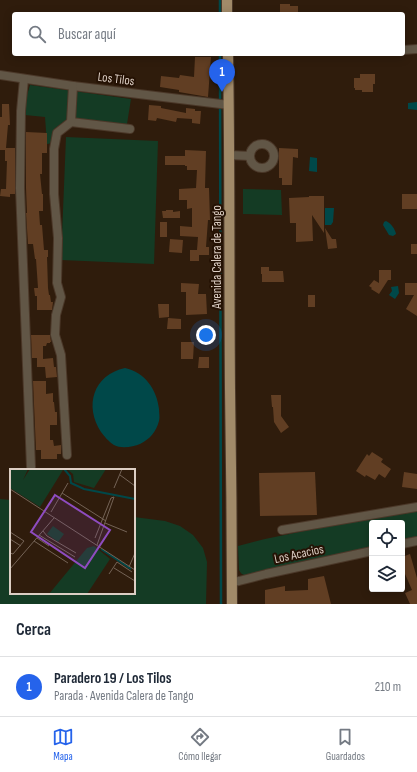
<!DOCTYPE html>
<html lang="es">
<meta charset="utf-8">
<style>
body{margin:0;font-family:"Sofia Sans Condensed",sans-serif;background:#f2f2f3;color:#1f2937}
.controls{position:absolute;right:12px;bottom:12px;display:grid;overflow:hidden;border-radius:4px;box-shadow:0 2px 10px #0003}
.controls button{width:36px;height:36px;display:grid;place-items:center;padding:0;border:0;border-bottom:1px solid #e0e1e3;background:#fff;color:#1f2937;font:20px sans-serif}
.you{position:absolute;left:206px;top:335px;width:14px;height:14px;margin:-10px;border:3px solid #fff;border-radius:50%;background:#1a73e8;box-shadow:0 0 0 6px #1a73e833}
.badge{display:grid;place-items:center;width:26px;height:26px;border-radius:50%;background:#2563eb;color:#fff;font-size:13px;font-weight:700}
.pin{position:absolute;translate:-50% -33px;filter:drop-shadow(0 1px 2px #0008)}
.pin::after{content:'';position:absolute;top:21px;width:14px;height:12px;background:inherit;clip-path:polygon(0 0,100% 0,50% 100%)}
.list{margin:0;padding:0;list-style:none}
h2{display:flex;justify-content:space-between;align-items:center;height:52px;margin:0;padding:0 16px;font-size:17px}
h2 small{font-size:13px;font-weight:400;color:#747a83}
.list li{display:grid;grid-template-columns:26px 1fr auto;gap:12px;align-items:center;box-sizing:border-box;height:60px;padding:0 16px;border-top:1px solid #e0e1e3}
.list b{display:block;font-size:15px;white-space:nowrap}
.list p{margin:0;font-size:13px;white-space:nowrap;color:#747a83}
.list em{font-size:13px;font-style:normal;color:#747a83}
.icon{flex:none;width:22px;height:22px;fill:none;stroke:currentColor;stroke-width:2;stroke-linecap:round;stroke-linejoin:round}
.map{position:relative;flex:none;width:417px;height:604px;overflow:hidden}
.search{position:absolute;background:#fff;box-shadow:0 2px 10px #0003;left:12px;right:12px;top:12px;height:44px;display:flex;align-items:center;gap:10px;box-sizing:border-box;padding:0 14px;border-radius:4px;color:#747a83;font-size:15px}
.sheet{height:112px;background:#fff}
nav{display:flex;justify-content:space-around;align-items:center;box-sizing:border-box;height:56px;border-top:1px solid #e0e1e3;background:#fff;font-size:11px;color:#747a83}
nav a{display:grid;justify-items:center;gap:2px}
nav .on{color:#2563eb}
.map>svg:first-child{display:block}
</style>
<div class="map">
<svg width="417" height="604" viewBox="0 0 417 604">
<rect width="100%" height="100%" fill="#2f1c0c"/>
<!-- green -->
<g fill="#143b24">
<polygon points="30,85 131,99 127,124 76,119 67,119 54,129 53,143 47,144 45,117 25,115 25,102"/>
<polygon points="66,137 158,141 154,264 61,260"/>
<polygon points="243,189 281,190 282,215 243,214"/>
<polygon points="0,499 11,500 11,593 134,593 134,517 165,521 180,526 193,535 203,548 207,562 206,604 0,604"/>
<path d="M417 508V539L402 542V523H372V548L248 576C243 575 241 574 239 570L238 546 265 539Z"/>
</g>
<!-- water -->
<g fill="#004849">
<polygon points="417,102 417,110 408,109 408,103"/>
<polygon points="310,157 317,158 317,172 309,171"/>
<polygon points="325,208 334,208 333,222 331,225 325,225"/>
<path d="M386 221C391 223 395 229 396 234L393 236 389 235 383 225 384 222Z"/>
<polygon points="398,286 399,293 395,299 389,295 392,291 391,287"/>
<path d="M125 368C145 372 157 390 159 409 159 413 160 417 159 421 156 432 150 439 140 444 133 447 121 449 114 445 109 442 104 436 101 432 84 406 93 375 125 368Z"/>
</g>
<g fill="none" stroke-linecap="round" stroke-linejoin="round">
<!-- stream -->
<g stroke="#004849" stroke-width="2.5">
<polyline points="220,0 220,14"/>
<polyline points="220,54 221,604"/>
</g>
</g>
<!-- building -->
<g fill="#613e23">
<polygon points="280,4 290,4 290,6 298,6 298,14 280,13"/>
<polygon points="195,57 211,57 208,97 179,92 179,90 160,87 161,76 179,78 180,75 194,77"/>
<polygon points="360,74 375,74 375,84 373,84 373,92 362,92 362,90 355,90 355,88 354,88 354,78 360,78"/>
<polygon points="2,104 9,104 10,125 8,125 6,148 15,148 15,194 10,194 10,197 0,196 1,189 6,189 7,161 5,161 5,150 0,150 0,117 2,117"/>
<polygon points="149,105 161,106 161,108 186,113 186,108 195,109 195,111 201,111 200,124 192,123 192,119 177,118 176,122 157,118 156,121 148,120"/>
<polygon points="26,132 47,133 47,153 42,153 42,174 40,174 42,194 43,194 43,211 39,211 40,225 42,225 44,250 48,250 48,257 47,257 48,288 49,295 50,295 51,302 53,302 52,310 37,310 37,296 35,296 34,288 38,288 36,259 35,259 33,244 28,244 26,213 27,213 26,188"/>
<polygon points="279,148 298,149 298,158 293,157 292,185 282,185 282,178 279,178"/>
<polygon points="185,150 206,151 205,188 209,188 210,220 208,220 206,247 209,247 209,255 199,255 199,261 190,261 190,250 197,250 198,237 180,236 180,226 192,227 192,208 187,209 187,200 179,200 179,189 196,188 197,170 187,170 187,166 185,166 185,165 165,165 165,156 185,156"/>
<rect x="402" y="194" width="15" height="15"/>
<polygon points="309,196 324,196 324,233 312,215 313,241 296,242 296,223 290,223 289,198 309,197"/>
<polygon points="166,210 173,210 173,212 180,211 180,218 163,218 162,211 166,211"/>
<rect x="160" y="222" width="7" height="15"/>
<polygon points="325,228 332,239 336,239 337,248 328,249"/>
<polygon points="170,239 183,240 182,253 169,252"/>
<rect x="411" y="244" width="6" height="10"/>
<polygon points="261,267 269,267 269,271 283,271 284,282 262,282 262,274 261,274"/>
<polygon points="379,270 391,270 391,280 388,280 379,294 371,289 372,288 369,286 374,280 379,283"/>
<polygon points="181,283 199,284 198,294 206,294 207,314 186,315 186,292 181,292"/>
<polygon points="405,283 417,283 417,316 406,309 414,295 405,295"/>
<rect x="308" y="295" width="7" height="12"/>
<polygon points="158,304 169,304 169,317 159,318"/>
<polygon points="168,318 181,319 181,329 167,329"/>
<rect x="202" y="332" width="7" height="9"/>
<polygon points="31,335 50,335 51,342 50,342 50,343 47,343 46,346 43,346 43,359 53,358 54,367 56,367 57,377 46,378 45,367 37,367 37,358 32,358"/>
<polygon points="181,342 194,342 193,359 181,359"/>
<polygon points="199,357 209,357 209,368 198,368"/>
<polygon points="33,381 46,381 46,394 53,393 53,402 54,402 55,412 57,412 57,425 50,425 50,440 53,440 54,446 61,445 61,454 57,454 57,459 41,459 41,450 36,450"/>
<polygon points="271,395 281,395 281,416 289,427 281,433 274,422 273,407 272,407"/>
<polygon points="372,452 383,459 381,462 391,469 385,478 379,474 375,480 366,475 365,477 356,471 367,454 369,456"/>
<polygon points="315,472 317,515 260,516 259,473"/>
<polygon points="404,472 417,474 417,489 402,487"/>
<polygon points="410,554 417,578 417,604 410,604 405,593 412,590 405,574 402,575 402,557"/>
<polygon points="324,576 331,604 265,604 265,590 285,586 285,591 308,590 308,579"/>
</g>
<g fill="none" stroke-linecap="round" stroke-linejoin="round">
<defs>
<g id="minor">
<polyline points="403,50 417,49"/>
<polyline points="0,75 73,86 229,105"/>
<polyline points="24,79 21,111 20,188 31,467"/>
<polyline points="71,122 130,129"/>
<circle cx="262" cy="156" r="12"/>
<polyline points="229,155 250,156"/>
<polyline points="67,455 61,355 55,335 56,315 61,297 57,283 58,238 54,194 54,149 57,133 71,122 73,86"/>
<polyline points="282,530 417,507"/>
<polyline points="402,544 417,541"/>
<polyline points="232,582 239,581 266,574 372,551"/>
</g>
<g id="major">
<polyline points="227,0 227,14"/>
<path d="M228 54C230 166 229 278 230 389 231 461 232 532 232 604"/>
</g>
</defs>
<!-- minor casing -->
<use href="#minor" stroke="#4b3829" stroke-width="10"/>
<!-- major casing -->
<use href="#major" stroke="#4b3829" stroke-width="12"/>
<!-- minor -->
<use href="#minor" stroke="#615646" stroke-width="8"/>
<!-- major -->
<use href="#major" stroke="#a18a69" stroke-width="10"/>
</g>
<g text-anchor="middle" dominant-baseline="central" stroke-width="4" stroke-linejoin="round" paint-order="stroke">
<!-- street labels -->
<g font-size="13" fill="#dccec4" stroke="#251204">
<text transform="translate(116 79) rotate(7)">Los Tilos</text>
<text transform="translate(217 257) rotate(-90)">Avenida Calera de Tango</text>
<text transform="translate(299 554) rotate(-12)">Los Acacios</text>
</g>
</g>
<!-- overview -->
<g transform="translate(10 469)">
<rect width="125" height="125" fill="#2f1c0c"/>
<path d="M0 0H18L13 11 20 0 53 1 30 38 0 19ZM57 0H96L84 19 64 13 63 5ZM43 57 54 65 48 73 37 65ZM84 77 100 90 77 125H39L77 79Z" fill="#143b24"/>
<path fill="none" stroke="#004849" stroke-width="2" d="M54 0 60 7 61 14 74 20 125 30M91 80 121 100"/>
<path fill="none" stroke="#746356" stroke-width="1" d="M110 6 125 17M104 19 112 0M0 20 125 101M52 24 96 52M41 43 58 14M95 54 117 63M33 62 37 67 66 84M0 63 14 72 3 85 0 84M29 66 65 88M27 69 39 77M85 69 101 29 104 28 87 76M0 70 11 77M24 72 58 94M107 93 122 103M119 98 125 84M104 99 125 112M0 100 44 49M99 105 107 93"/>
<path fill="#8e4cc0" fill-opacity="0.15" stroke="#8e4cc0" stroke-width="2" d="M45 26 100 61 75 99 21 63Z"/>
<rect width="125" height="125" fill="none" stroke="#dccec4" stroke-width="2"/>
</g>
</svg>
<div class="controls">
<button><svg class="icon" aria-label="locate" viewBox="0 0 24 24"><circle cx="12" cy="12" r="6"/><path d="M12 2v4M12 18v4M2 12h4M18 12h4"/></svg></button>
<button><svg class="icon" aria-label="layers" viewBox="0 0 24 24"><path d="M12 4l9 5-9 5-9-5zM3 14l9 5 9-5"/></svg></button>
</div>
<div class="you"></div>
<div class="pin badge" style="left:222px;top:92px">1</div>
<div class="search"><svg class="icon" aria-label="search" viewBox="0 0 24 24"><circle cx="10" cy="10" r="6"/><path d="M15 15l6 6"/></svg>Buscar aquí</div>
</div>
<section class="sheet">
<h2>Cerca<small></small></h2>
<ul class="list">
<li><span class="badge">1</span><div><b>Paradero 19 / Los Tilos</b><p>Parada · Avenida Calera de Tango</p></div><em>210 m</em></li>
</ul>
</section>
<nav>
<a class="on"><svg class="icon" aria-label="map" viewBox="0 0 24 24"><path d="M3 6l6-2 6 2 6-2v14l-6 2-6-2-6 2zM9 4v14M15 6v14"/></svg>Mapa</a>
<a><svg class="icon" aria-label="directions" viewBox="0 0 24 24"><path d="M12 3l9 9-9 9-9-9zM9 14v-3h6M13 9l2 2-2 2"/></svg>Cómo llegar</a>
<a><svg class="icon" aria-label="saved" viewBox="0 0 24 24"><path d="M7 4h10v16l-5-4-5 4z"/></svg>Guardados</a>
</nav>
